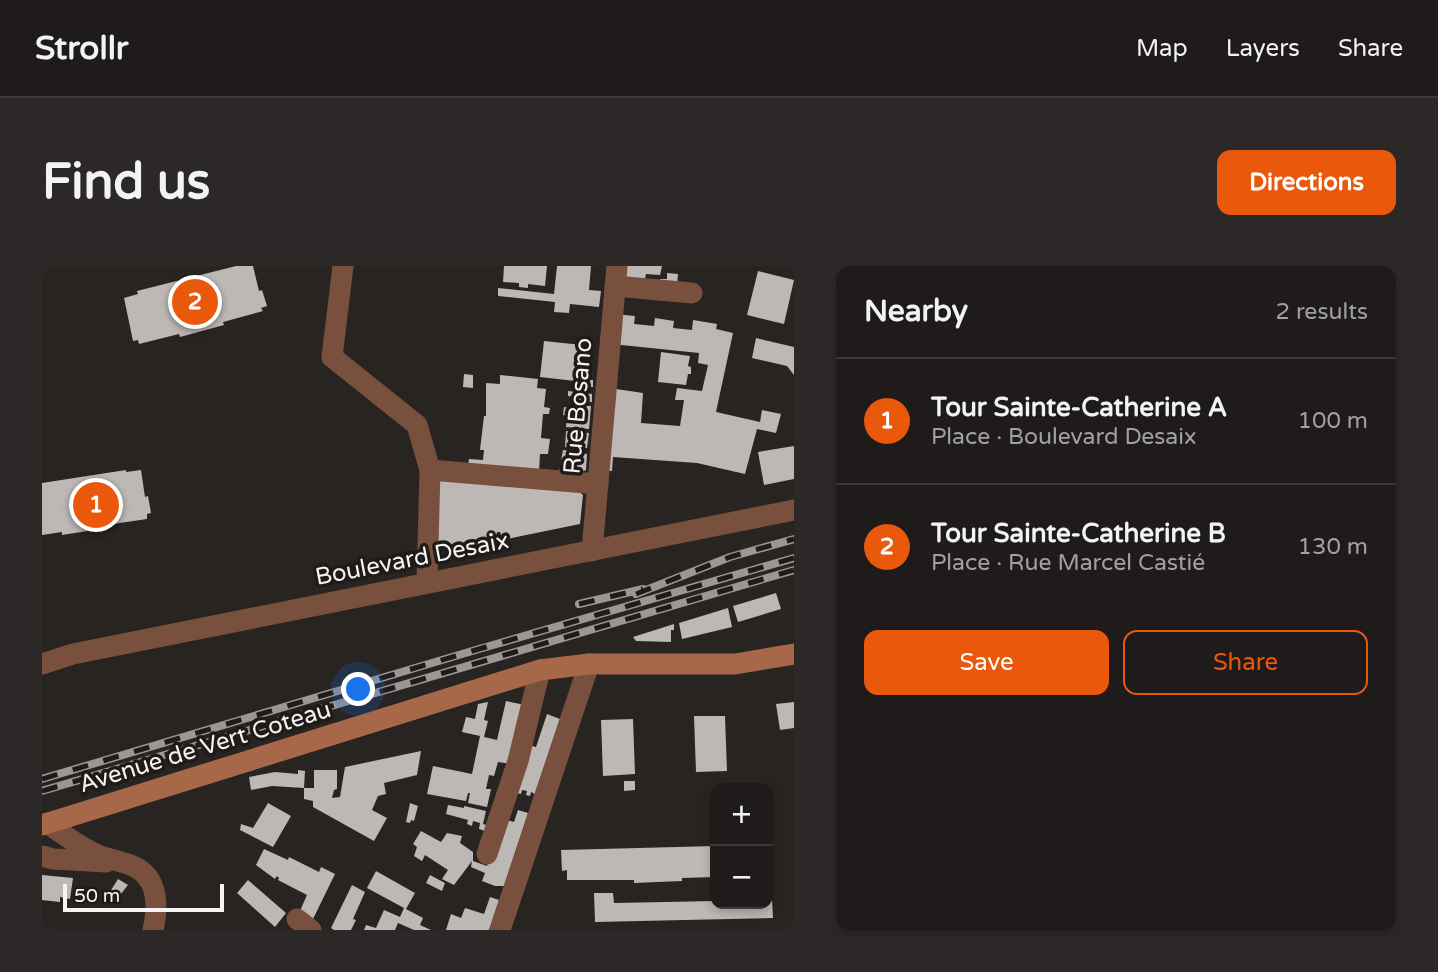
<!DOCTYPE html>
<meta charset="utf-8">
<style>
body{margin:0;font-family:"Varela Round",sans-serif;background:#2b2827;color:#f1f3f6}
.controls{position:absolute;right:21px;bottom:21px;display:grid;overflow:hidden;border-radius:14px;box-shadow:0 4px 10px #0003}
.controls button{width:63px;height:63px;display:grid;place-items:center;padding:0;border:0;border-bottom:2px solid #3c3939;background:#1e1b1a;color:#f1f3f6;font:35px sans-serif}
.scale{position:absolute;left:21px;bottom:18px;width:161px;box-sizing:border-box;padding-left:7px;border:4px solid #f6f3f2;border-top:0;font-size:19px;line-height:24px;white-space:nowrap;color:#f6f3f2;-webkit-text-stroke:5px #1e1b19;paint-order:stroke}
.you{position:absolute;left:317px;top:424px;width:24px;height:24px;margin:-18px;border:5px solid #fff;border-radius:50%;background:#1a73e8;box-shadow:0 0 0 10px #1a73e833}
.badge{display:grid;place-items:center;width:46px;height:46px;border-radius:50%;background:#ea580c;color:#fff;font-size:23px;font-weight:700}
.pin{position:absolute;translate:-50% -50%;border:4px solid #fff;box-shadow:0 2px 7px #0006}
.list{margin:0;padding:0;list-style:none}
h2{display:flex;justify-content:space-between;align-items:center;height:91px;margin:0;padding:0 28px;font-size:30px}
h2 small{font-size:23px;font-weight:400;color:#a1a1a2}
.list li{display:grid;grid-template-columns:46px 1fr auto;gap:21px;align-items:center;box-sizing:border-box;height:126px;padding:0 28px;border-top:2px solid #3c3939}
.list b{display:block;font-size:26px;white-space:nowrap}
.list p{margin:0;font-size:23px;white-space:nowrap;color:#a1a1a2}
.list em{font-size:23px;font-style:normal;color:#a1a1a2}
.actions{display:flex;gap:14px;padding:21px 28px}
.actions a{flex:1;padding:16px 0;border:2px solid #ea580c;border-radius:14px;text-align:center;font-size:24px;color:#ea580c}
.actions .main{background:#ea580c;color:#fff}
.map{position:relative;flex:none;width:752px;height:664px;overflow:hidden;border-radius:14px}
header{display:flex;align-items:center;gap:42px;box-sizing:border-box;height:98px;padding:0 35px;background:#1e1b1a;border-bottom:2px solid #3c3939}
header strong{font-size:33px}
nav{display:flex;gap:38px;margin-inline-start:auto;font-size:24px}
.intro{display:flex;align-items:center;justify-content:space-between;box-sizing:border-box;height:168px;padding:0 42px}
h1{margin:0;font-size:49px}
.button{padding:18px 32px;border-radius:14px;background:#ea580c;color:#fff;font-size:24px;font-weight:700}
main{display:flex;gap:42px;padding:0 42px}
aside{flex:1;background:#1e1b1a;border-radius:14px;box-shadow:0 4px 10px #0003}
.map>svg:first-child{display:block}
</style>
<header>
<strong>Strollr</strong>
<nav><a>Map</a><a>Layers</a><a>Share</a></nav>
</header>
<div class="intro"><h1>Find us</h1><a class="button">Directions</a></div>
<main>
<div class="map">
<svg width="752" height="664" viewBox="0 0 752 664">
<rect width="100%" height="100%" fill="#282422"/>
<!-- building -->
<g fill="#bdb8b6">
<polygon points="194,0 211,0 217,25 220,24 225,40 219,42 221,45 181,56 182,59 138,71 137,68 97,78 96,74 91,75 82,32 96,28 95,25"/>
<polygon points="462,0 505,0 503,20 486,18 486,22 477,21 477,17 461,16"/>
<polygon points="515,0 549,0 547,24 559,25 557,41 528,38 527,47 512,46 513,36 456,30 456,22 512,28"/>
<polygon points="577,0 620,0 618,9 604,8 602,18 576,13"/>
<polygon points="716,5 752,14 742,58 705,49"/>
<polygon points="625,7 636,8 635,21 618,19 618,13 625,13"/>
<polygon points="573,48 593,50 592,58 612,60 613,52 632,55 631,62 650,64 651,54 675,58 674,63 691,67 674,146 718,156 720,144 739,148 734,167 715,163 703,208 655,197 571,191 570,205 559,204 574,123 601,127 599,157 638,160 642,134 633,134 635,122 660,125 666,99 656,97 657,87 570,78"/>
<polygon points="714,72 752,81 752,109 745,100 710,92"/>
<polygon points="502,75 540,79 538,113 551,114 551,121 533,120 533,115 498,111"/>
<polygon points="619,86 648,90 646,100 649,101 649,108 646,108 644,119 616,116"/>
<polygon points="422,108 431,109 431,122 421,121"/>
<polygon points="458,109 496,113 495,122 504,123 502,141 508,142 507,148 501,148 499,172 508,173 506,188 498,188 497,206 426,199 427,193 441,194 442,184 438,184 442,150 444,150 444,117 458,118"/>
<polygon points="526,125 550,128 550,136 532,134 532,131 526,130"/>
<polygon points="528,139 549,140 547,163 524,161 525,150 521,149 522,141 528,142"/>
<polygon points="524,165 547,167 545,182 523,181"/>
<polygon points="752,180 752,213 722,219 716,186"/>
<polygon points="521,184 545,188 544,204 534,209 517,207"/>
<polygon points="84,204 84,206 99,204 103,231 106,230 109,247 105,248 105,253 64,259 65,262 20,269 20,266 0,269 0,217"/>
<polygon points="395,211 535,224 541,229 538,258 465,273 461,274 458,266 455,266 454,276 410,285 409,280 390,273"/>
<polygon points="734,327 739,343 696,356 691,340"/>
<polygon points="686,342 690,361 640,373 637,357"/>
<polygon points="632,358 632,364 629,364 629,376 594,375 591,371"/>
<polygon points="464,435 483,439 469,498 456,496 452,510 447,509 444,523 449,523 445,541 426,537 428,527 426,527 424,535 385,528 391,500 430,508 438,470 420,466 424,451 433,453 436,438 446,436 442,454 446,455 442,471 455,474"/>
<polygon points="752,436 752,462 738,464 734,438"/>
<polygon points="505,448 518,453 493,528 489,526 488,530 484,529 485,525 480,524 479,528 470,526 482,478 494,481"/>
<polygon points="652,450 683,450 685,505 654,506"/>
<polygon points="591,453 593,508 561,510 559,454"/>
<polygon points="379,485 375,509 342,517 344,528 336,530 330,544 345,552 332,575 271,541 271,535 262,533 262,522 272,522 272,504 295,504 295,523 292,524 290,532 298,531 303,501"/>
<polygon points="256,504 263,505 262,522 230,520 209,524 207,511 233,506 256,508"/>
<polygon points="582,515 593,515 593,524 582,525"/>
<polygon points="226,537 249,550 231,581 198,564 199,558 211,562"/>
<polygon points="368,537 376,540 372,555 369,554 368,557 364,556"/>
<polygon points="406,539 422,542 422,540 444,545 441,558 451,561 449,567 437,563 438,557 431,555 430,560 425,558 426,554 404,548"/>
<polygon points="476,544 486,547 462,620 453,620 440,615 443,607 429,601 430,595 412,619 400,613 406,604 383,589 380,595 372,590 375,581 371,578 379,565 399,576 405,567 420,570 418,577 431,586 431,595 445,600 461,553 472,556"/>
<polygon points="673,580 673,611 640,612 640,615 592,617 592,614 525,614 525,604 520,605 519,584"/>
<polygon points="222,583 246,594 247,591 277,606 279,601 293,608 271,653 257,647 265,629 236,614 237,612 235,610 233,613 214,599"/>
<polygon points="334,605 373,627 364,643 381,652 378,659 389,664 372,664 356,657 353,664 322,664 324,659 334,662 342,644 358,651 362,642 325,622"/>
<polygon points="0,609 31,612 28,633 18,631 18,636 0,634"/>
<polygon points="388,609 403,617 400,625 384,617"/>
<polygon points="76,613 86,619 75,633 66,629"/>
<polygon points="206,614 244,647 233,661 195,627"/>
<polygon points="310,619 323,626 311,653 314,654 309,664 292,664 289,662"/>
<polygon points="552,627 571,627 572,637 673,635 673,638 726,638 726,633 730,633 731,652 553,656"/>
<polygon points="448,631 457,634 447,664 404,664 409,648 419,652 423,642 442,648"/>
</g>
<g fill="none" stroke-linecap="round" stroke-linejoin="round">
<!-- street -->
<g stroke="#78503d" stroke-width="21">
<polyline points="301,0 290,91 375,159 388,204 385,317"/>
<polyline points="573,20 650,27"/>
<polyline points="388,204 556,218"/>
<polyline points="550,285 575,0"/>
<polyline points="0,398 31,388 752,244"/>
<path d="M5 557C18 566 32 577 46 584 60 593 78 594 93 601 117 613 116 642 111 664"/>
<polyline points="445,588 476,495 498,404"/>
<polyline points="0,590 11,593 64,596"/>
<polyline points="255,653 269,664"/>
<polyline points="458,664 547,398"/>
</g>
<!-- secondary -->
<polyline stroke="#a76749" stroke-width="21" points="0,559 498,404 547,398 693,398 752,388"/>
<defs>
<g id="rail">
<polyline points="594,328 688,291 752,273"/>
<polyline points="537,338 601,323"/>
<polyline points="0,513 437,383 752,292"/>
<polyline points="0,525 752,304"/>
</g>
</defs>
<!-- rail casing -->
<use href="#rail" stroke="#9b9796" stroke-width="8"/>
<!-- rail -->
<use href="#rail" stroke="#1e1b19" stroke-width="5" stroke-dasharray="16" stroke-linecap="butt"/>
</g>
<g text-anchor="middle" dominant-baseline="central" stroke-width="7" stroke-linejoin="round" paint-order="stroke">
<!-- street labels -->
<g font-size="24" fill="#f6f3f2" stroke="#1e1b19">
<text transform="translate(536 140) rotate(-85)">Rue Bosano</text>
<text transform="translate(370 293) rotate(-11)">Boulevard Desaix</text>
<text transform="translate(163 481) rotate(-17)">Avenue de Vert Coteau</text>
</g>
</g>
</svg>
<div class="controls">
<button>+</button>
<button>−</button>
</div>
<div class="scale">50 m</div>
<div class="you"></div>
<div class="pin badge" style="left:54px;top:239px">1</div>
<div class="pin badge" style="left:153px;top:36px">2</div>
</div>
<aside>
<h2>Nearby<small>2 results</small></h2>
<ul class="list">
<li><span class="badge">1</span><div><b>Tour Sainte-Catherine A</b><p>Place · Boulevard Desaix</p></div><em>100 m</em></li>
<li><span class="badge">2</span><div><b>Tour Sainte-Catherine B</b><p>Place · Rue Marcel Castié</p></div><em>130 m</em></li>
</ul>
<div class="actions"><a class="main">Save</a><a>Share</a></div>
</aside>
</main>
